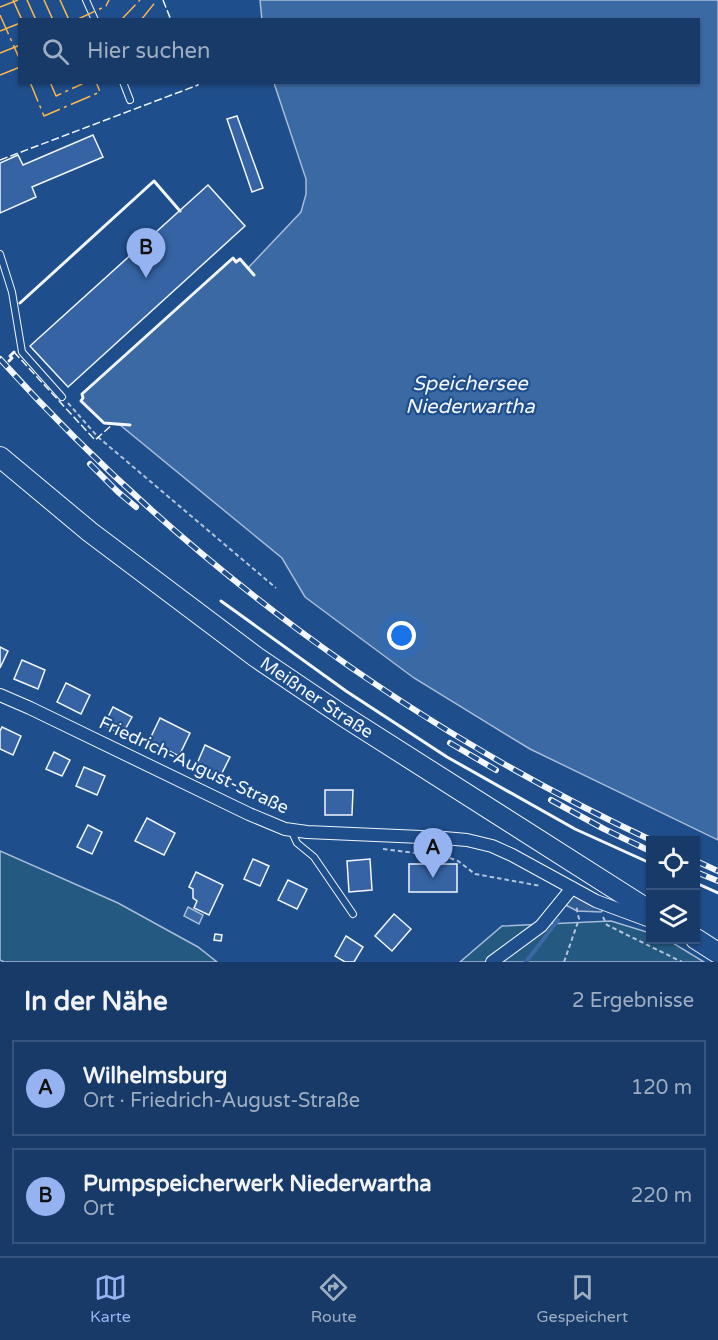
<!DOCTYPE html>
<html lang="de">
<meta charset="utf-8">
<style>
body{margin:0;font-family:"Varela Round",sans-serif;background:#244571;color:#f1f3f6}
.controls{position:absolute;right:18px;bottom:18px;display:grid;overflow:hidden;border-radius:0px;box-shadow:0 2px 4px #0004}
.controls button{width:54px;height:54px;display:grid;place-items:center;padding:0;border:0;border-bottom:2px solid #36547d;background:#173a69;color:#f1f3f6;font:30px sans-serif}
.you{position:absolute;left:402px;top:636px;width:21px;height:21px;margin:-15px;border:4px solid #fff;border-radius:50%;background:#1a73e8;box-shadow:0 0 0 9px #1a73e833}
.badge{display:grid;place-items:center;width:39px;height:39px;border-radius:50%;background:#95b2f1;color:#111;font-size:20px;font-weight:700}
.pin{position:absolute;translate:-50% -50px;filter:drop-shadow(0 2px 3px #0008)}
.pin::after{content:'';position:absolute;top:32px;width:21px;height:18px;background:inherit;clip-path:polygon(0 0,100% 0,50% 100%)}
.list{margin:0;padding:0;list-style:none}
h2{display:flex;justify-content:space-between;align-items:center;height:78px;margin:0;padding:0 24px;font-size:26px}
h2 small{font-size:20px;font-weight:400;color:#9eadc0}
.list li{display:grid;grid-template-columns:39px 1fr auto;gap:18px;align-items:center;box-sizing:border-box;height:96px;margin:0 12px 12px;padding:0 12px;border:2px solid #36547d;border-radius:0px}
.list b{display:block;font-size:22px;white-space:nowrap}
.list p{margin:0;font-size:20px;white-space:nowrap;color:#9eadc0}
.list em{font-size:20px;font-style:normal;color:#9eadc0}
.icon{flex:none;width:33px;height:33px;fill:none;stroke:currentColor;stroke-width:2;stroke-linecap:round;stroke-linejoin:round}
.map{position:relative;flex:none;width:718px;height:962px;overflow:hidden}
.search{position:absolute;background:#173a69;box-shadow:0 2px 4px #0004;left:18px;right:18px;top:18px;height:66px;display:flex;align-items:center;gap:15px;box-sizing:border-box;padding:0 21px;border-radius:0px;color:#9eadc0;font-size:22px}
.sheet{height:294px;background:#173a69}
nav{display:flex;justify-content:space-around;align-items:center;box-sizing:border-box;height:84px;border-top:2px solid #36547d;background:#173a69;font-size:16px;color:#9eadc0}
nav a{display:grid;justify-items:center;gap:3px}
nav .on{color:#95b2f1}
.map>svg:first-child{display:block}
</style>
<div class="map">
<svg width="718" height="962" viewBox="0 0 718 962">
<rect width="100%" height="100%" fill="#1f4e8c"/>
<!-- green -->
<g fill="#245a82" stroke="#a8bbd7" stroke-width="1.5">
<polygon points="0,851 118,903 198,947 217,962 4,962 0,960"/>
<polygon points="611,921 650,933 650,940 668,940 704,962 460,962 502,926"/>
</g>
<!-- parking -->
<polygon fill="#305b95" stroke="#a8bbd7" stroke-width="1.5" points="572,888 608,905 601,912 577,911 560,902"/>
<!-- water -->
<g fill="#3b69a3" stroke="#a8bbd7" stroke-width="1.5">
<polygon points="260,0 718,0 718,840 530,749 414,678 305,597 282,558 120,425 104,423 81,401 83,398 82,394 233,258 236,262 240,259 248,268 301,212 306,194 306,179 274,83 698,82 698,20 262,20"/>
<polygon points="188,907 203,915 199,924 184,916"/>
</g>
<g fill="none" stroke-linecap="round" stroke-linejoin="round">
<!-- stream -->
<polyline stroke="#3b69a3" stroke-width="4" points="526,962 558,920"/>
</g>
<!-- building -->
<g fill="#3563a3" stroke="#f2f6ff" stroke-width="1.5">
<polygon points="237,116 263,188 252,192 227,119"/>
<polygon points="93,135 103,157 32,187 36,197 0,213 0,163 18,155 23,165"/>
<polygon points="208,185 245,226 68,387 30,346"/>
<polygon points="0,647 8,651 0,668"/>
<polygon points="22,660 45,670 38,689 14,679"/>
<polygon points="66,683 90,695 81,714 57,702"/>
<polygon points="113,707 132,717 122,735 104,725"/>
<polygon points="160,718 190,733 179,756 149,741"/>
<polygon points="2,727 21,736 13,755 0,749 0,731"/>
<polygon points="205,745 230,757 220,777 196,766"/>
<polygon points="54,752 70,760 62,776 46,769"/>
<polygon points="84,767 105,776 97,795 76,786"/>
<polygon points="325,790 353,790 352,815 325,815"/>
<polygon points="147,818 175,833 164,855 135,841"/>
<polygon points="88,825 102,832 92,854 77,847"/>
<polygon points="253,859 269,866 260,886 244,879"/>
<polygon points="370,859 372,890 349,892 347,861"/>
<rect x="409" y="864" width="48" height="28"/>
<polygon points="196,872 223,885 209,915 194,908 197,901 193,898 193,889 189,887"/>
<polygon points="288,880 307,889 297,909 278,900"/>
<polygon points="394,914 411,929 392,951 375,936"/>
<polygon points="215,934 222,935 221,941 214,940"/>
<polygon points="346,936 363,947 354,962 345,962 335,956"/>
</g>
<g fill="none" stroke-linecap="round" stroke-linejoin="round">
<defs>
<g id="service">
<polyline points="86,0 95,20"/>
<polyline points="123,82 130,100"/>
<polyline points="0,254 12,292 22,352 62,397"/>
<polyline points="291,830 297,843 314,857 353,914"/>
</g>
<g id="minor">
<polyline points="0,695 30,708 249,814 285,829 307,832 444,838 467,840 492,846 512,855 596,901 650,921"/>
<polyline points="492,962 541,926 572,888"/>
</g>
<g id="primary">
<path id="s1" d="M0 457 90 532 256 657 342 715 650 911"/>
<polyline points="696,939 718,953"/>
</g>
</defs>
<!-- service casing -->
<use href="#service" stroke="#f2f6ff" stroke-width="8"/>
<!-- minor casing -->
<use href="#minor" stroke="#f2f6ff" stroke-width="14"/>
<!-- primary casing -->
<use href="#primary" stroke="#f2f6ff" stroke-width="22"/>
<!-- path -->
<g stroke="#b3c4dc" stroke-width="2" stroke-dasharray="4.5 3" stroke-linecap="butt">
<polyline points="68,403 98,437 276,588"/>
<polyline points="383,849 447,857 458,861 475,874 541,886"/>
<polyline points="603,917 607,925 682,962"/>
<polyline points="564,962 579,919 576,905"/>
</g>
<!-- service -->
<use href="#service" stroke="#1f4e8c" stroke-width="6"/>
<!-- minor -->
<use href="#minor" stroke="#1f4e8c" stroke-width="12"/>
<!-- primary -->
<use href="#primary" stroke="#1f4e8c" stroke-width="20"/>
<defs>
<g id="rail">
<path d="M0 359C182 561 405 725 651 840"/>
<polyline points="90,464 118,492 136,507"/>
<polyline points="450,743 496,770"/>
<polyline points="551,800 604,829 650,851"/>
<polyline points="696,861 718,871"/>
<polyline points="696,872 718,881"/>
</g>
</defs>
<!-- rail casing -->
<use href="#rail" stroke="#f2f6ff" stroke-width="6"/>
<!-- rail -->
<use href="#rail" stroke="#1f4e8c" stroke-width="4" stroke-dasharray="11" stroke-linecap="butt"/>
<!-- fence -->
<g stroke="#f2f6ff" stroke-width="1.5" stroke-dasharray="8 3" stroke-linecap="butt">
<polyline points="163,0 171,20"/>
<polyline points="0,160 198,85 197,82"/>
<polyline points="14,352 95,440 113,424"/>
</g>
<!-- wall -->
<g stroke="#f2f6ff" stroke-width="3">
<polyline points="20,303 154,181 180,211"/>
<polyline points="9,361 12,358 10,356 14,352"/>
<polyline points="130,425 104,423 81,401 83,398 82,394 233,258 236,262 240,259 254,275"/>
<polyline points="221,601 346,691 447,757 575,829 650,863"/>
<polyline points="696,883 718,893"/>
</g>
<!-- power -->
<g stroke="#ffb74d" stroke-width="1.5" stroke-dasharray="21 4.5 3 4.5" stroke-linecap="butt">
<polyline points="13,0 22,20"/>
<polyline points="27,0 36,20"/>
<polyline points="44,0 53,20"/>
<polyline points="60,0 69,20"/>
<polyline points="0,7 18,0"/>
<polyline points="0,15 20,60"/>
<polyline points="76,20 106,6 109,0"/>
<polyline points="121,20 140,0"/>
<polyline points="141,20 157,0"/>
<polyline points="0,31 20,23"/>
<polyline points="0,53 20,45"/>
<polyline points="0,75 20,67"/>
<polyline points="30,82 44,116 100,92 96,82"/>
<polyline points="50,82 56,96 82,84 81,82"/>
</g>
</g>
<g text-anchor="middle" dominant-baseline="central" stroke-width="4.5" stroke-linejoin="round" paint-order="stroke">
<!-- street labels -->
<g font-size="18" fill="#f2f6ff" stroke="#1f4e8c">
<text stroke="none"><textPath href="#s1" startOffset="398">Meißner Straße</textPath></text>
<text transform="translate(194 765) rotate(25)">Friedrich-August-Straße</text>
</g>
<!-- water labels -->
<g font-size="20" font-style="italic" fill="#f2f6ff" stroke="#1f4e8c">
<text x="470" y="384">Speichersee<tspan x="470" dy="23">Niederwartha</tspan></text>
</g>
</g>
</svg>
<div class="controls">
<button><svg class="icon" aria-label="locate" viewBox="0 0 24 24"><circle cx="12" cy="12" r="6"/><path d="M12 2v4M12 18v4M2 12h4M18 12h4"/></svg></button>
<button><svg class="icon" aria-label="layers" viewBox="0 0 24 24"><path d="M12 4l9 5-9 5-9-5zM3 14l9 5 9-5"/></svg></button>
</div>
<div class="you"></div>
<div class="pin badge" style="left:433px;top:878px">A</div>
<div class="pin badge" style="left:146px;top:278px">B</div>
<div class="search"><svg class="icon" aria-label="search" viewBox="0 0 24 24"><circle cx="10" cy="10" r="6"/><path d="M15 15l6 6"/></svg>Hier suchen</div>
</div>
<section class="sheet">
<h2>In der Nähe<small>2 Ergebnisse</small></h2>
<ul class="list">
<li><span class="badge">A</span><div><b>Wilhelmsburg</b><p>Ort · Friedrich-August-Straße</p></div><em>120 m</em></li>
<li><span class="badge">B</span><div><b>Pumpspeicherwerk Niederwartha</b><p>Ort</p></div><em>220 m</em></li>
</ul>
</section>
<nav>
<a class="on"><svg class="icon" aria-label="map" viewBox="0 0 24 24"><path d="M3 6l6-2 6 2 6-2v14l-6 2-6-2-6 2zM9 4v14M15 6v14"/></svg>Karte</a>
<a><svg class="icon" aria-label="directions" viewBox="0 0 24 24"><path d="M12 3l9 9-9 9-9-9zM9 14v-3h6M13 9l2 2-2 2"/></svg>Route</a>
<a><svg class="icon" aria-label="saved" viewBox="0 0 24 24"><path d="M7 4h10v16l-5-4-5 4z"/></svg>Gespeichert</a>
</nav>
